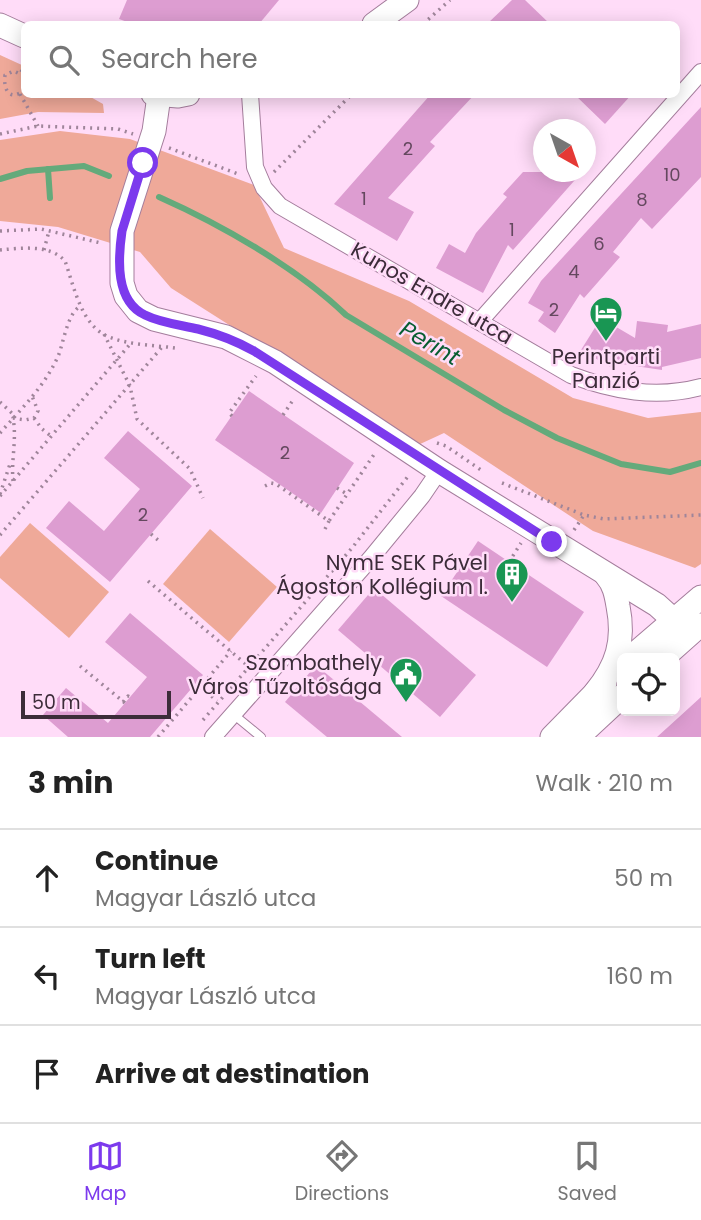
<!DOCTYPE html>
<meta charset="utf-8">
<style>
body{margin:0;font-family:Poppins,sans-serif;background:#f2f2f2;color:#222}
.controls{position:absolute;right:21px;bottom:21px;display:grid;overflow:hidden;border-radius:10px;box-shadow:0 4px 18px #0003}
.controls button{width:63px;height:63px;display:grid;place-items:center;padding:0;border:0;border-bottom:2px solid #e0e0e0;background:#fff;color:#222;font:35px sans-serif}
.compass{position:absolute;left:533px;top:119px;width:63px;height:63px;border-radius:50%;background:#fff;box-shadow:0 4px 18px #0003;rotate:140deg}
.scale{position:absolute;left:21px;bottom:18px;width:150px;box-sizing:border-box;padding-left:7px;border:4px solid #3c2c39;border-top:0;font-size:19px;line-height:24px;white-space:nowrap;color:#3c2c39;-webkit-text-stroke:5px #ffdcf8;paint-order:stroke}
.stop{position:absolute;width:21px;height:21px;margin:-16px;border:5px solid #7c3aed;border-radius:50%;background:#fff}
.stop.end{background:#7c3aed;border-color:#fff;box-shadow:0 2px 7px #0008}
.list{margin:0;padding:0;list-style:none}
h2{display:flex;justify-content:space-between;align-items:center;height:91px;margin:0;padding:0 28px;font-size:30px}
h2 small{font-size:23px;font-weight:400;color:#767676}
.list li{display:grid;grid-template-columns:46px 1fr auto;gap:21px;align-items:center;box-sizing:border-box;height:98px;padding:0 28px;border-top:2px solid #e0e0e0}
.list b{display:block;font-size:26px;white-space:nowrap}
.list p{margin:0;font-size:23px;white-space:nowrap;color:#767676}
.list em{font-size:23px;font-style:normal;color:#767676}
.icon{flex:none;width:38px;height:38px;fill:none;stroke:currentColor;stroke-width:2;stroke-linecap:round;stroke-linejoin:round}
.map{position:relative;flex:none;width:701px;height:737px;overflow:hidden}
.search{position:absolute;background:#fff;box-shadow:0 4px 18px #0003;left:21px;right:21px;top:21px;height:77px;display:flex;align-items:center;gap:18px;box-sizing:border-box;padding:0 24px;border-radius:10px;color:#767676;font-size:26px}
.sheet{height:385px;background:#fff}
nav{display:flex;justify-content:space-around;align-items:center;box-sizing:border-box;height:98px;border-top:2px solid #e0e0e0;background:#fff;font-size:19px;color:#767676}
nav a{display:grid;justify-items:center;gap:4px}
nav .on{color:#7c3aed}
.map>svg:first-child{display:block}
</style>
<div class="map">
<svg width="701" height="737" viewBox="0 0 701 737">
<rect width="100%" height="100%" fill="#ffdcf8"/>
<!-- green -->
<g fill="#efa999">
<polygon points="0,55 24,66 24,94 87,95 103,104 104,113 38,112 0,119"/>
<polygon points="60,131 130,139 254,185 284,248 409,301 573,398 648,418 701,412 701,564 695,568 593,531 444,433 418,445 171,288 140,252 58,227 0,221 0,140"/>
<polygon points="30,523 109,592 69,638 0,578 0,557"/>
<polygon points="210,529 277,587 229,642 163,584"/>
</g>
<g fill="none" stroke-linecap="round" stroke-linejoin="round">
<!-- stream -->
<g stroke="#64aa7b" stroke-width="6">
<polyline points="48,169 50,198"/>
<polyline points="0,179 27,171 84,166 109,176"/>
<path d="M159 197C222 225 297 268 346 315L504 410 557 438 621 464 670 472 701 463"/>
</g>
</g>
<!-- building -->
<g fill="#dd9dd1">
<polygon points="127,0 279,0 259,24 133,24 119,19"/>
<polygon points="512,0 525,0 550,24 487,24"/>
<polygon points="431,94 475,94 430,142 435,146 388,198 414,212 397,241 334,204"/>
<polygon points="574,94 632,94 605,124"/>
<polygon points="701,107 701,177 652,229 641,218 613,252 620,257 584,298 580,294 555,333 538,321 544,312 528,303 541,281"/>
<polygon points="523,172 582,172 513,250 508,245 483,293 436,268 449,244 465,253 476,233 507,197 503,194"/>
<polygon points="601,318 635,338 637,321 668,325 667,332 701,324 701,358 662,367 662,370 615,363 612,368 581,350"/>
<polygon points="249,391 354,463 321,513 215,440"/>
<polygon points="128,431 192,486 110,582 46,528 69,501 104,531 140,489 104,458"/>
<polygon points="478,541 584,612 547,667 441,596"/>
<polygon points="374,588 476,675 440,717 338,630"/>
<polygon points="130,613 203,675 150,737 68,737 43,715 66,688 108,723 147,677 105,642"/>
<polygon points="316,665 402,737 327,737 285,702"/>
<polygon points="701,697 701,737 657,737 678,718"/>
</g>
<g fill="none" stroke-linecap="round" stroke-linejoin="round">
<defs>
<polyline id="lane" points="233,714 261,737"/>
<g id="street">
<path d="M250 94 255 167 264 188 280 206 571 375C613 391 656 399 701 387"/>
<polyline points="480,321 701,72"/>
<polyline points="213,737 371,558 422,496 439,471"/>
</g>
<g id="secondary">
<polyline points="374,24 407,0"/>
<polyline points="0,25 24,36"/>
<polyline points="153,94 178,96 188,94"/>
<polyline points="159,96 154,131 122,231 122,283 126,296 138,311 154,319 226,337 275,362 439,471 657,605 689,634"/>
<polyline points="630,658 701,597"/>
<polyline points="663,658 700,625"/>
<path d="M595 693C617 666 625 641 618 606 616 594 614 584 606 575"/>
<polyline points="552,737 605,683"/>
<polyline points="578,737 622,696"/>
</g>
</defs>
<!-- lane casing -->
<use href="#lane" stroke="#a47d9c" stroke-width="10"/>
<!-- street casing -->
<use href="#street" stroke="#a47d9c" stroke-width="18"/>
<!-- secondary casing -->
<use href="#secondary" stroke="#a47d9c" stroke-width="25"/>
<!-- path -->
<g stroke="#9f859a" stroke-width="3.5" stroke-dasharray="2 5" stroke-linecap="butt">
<polyline points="423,24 450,0"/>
<polyline points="21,72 24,66"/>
<path d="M24 76 14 71 5 75C3 90 10 102 24 90"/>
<polyline points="20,94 38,126"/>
<polyline points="0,134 38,126 118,129 133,134"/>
<polyline points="169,148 241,175"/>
<polyline points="274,172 352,94"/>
<polyline points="0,231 41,229 101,243"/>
<path d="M0 250C21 248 50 244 65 261 74 286 81 326 109 337 129 345 154 345 175 348"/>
<polyline points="44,250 49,231"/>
<polyline points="104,334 130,386 137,419 190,469 203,498"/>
<polyline points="0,402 15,416"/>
<polyline points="283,415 293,400"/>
<polyline points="232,416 229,413 256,376"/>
<polyline points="34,418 42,429 51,436"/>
<path d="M0 433C22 408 46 385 59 354 64 340 68 312 81 306"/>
<polyline points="437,443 446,446 481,470"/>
<path d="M13 481C11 460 17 439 13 418L25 420 34 418 38 411 32 396"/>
<polyline points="502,483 584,515 604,519 701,515"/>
<polyline points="265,486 271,483 276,484 329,521 375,453"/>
<polyline points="337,488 347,494"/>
<polyline points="0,494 10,464"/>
<polyline points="0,496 132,342"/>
<polyline points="325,529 329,521"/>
<polyline points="574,530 584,515"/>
<polyline points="151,534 158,540"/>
<polyline points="0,535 163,346"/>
<polyline points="509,562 521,543"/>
<polyline points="148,581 248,666"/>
<polyline points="80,666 125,703"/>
<polyline points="201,687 217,701"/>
<polyline points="123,702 128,696 130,697"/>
<polyline points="203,720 352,548 409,475"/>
<polyline points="158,737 231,651"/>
</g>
<!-- lane -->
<use href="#lane" stroke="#fff" stroke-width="8"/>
<!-- street -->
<use href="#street" stroke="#fff" stroke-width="16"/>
<!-- secondary -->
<use href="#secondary" stroke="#fff" stroke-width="23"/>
</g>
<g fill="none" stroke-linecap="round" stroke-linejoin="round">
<!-- route -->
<path stroke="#7c3aed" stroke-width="9" d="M143 163 122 231C118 259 115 301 145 315 161 323 181 325 198 329 218 334 236 341 254 351L552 542"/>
</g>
<!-- icons -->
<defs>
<symbol id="hotel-pin" viewBox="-11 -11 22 30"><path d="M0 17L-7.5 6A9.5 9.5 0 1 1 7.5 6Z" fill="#199653" stroke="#ffdcf8"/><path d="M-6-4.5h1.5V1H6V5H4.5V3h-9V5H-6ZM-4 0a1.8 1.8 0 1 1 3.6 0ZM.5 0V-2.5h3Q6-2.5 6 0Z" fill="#fff"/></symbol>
<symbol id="building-pin" viewBox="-11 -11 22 30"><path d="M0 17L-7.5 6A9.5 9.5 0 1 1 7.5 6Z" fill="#199653" stroke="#ffdcf8"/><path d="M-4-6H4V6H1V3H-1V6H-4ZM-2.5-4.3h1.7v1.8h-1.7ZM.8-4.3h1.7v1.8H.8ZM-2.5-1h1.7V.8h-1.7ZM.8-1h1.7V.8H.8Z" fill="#fff"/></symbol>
<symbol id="civic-pin" viewBox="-11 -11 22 30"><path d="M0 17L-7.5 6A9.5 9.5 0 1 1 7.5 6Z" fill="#199653" stroke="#ffdcf8"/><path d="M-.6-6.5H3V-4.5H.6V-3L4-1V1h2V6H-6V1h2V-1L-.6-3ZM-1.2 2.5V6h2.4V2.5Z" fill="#fff"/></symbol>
</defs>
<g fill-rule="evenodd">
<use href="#hotel-pin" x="587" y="294" width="38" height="52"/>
<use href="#building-pin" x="493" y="555" width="38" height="52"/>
<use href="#civic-pin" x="387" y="655" width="38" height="52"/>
</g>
<g text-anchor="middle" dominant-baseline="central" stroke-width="5" stroke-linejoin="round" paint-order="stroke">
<!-- number labels -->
<g font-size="18" fill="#64485f">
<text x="408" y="148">2</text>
<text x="672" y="174">10</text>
<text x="364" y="198">1</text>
<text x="642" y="199">8</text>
<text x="512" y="229">1</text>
<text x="599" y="243">6</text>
<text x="574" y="271">4</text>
<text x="554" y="309">2</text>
<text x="285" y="452">2</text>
<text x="143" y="514">2</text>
</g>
<!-- street labels -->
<g font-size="21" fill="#3c2c39" stroke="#ffdcf8">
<text transform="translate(432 293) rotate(30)">Kunos Endre utca</text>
</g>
<!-- poi labels -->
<g font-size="21" fill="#3c2c39" stroke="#ffdcf8" text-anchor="end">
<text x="606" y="356" text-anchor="middle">Perintparti<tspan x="606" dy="24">Panzió</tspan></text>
<text x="488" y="562">NymE SEK Pável<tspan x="488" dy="24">Ágoston Kollégium I.</tspan></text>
<text x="382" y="662">Szombathely<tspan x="382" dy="24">Város Tűzoltósága</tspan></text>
</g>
<!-- water labels -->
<g font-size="23" font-style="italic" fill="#085e32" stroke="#ffdcf8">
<text transform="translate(430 343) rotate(30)">Perint</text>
</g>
</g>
</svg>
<div class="controls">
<button><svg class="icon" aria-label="locate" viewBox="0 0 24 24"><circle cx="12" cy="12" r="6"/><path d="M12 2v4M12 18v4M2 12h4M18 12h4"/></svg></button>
</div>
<svg class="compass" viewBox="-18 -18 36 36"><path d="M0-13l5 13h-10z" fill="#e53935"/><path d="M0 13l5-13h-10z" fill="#767676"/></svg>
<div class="scale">50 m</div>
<div class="stop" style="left:143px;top:163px"></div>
<div class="stop end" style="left:552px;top:542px"></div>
<div class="search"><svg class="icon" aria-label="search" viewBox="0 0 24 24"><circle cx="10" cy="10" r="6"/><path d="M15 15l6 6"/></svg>Search here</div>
</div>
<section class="sheet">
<h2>3 min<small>Walk · 210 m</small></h2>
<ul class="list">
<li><svg class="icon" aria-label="ahead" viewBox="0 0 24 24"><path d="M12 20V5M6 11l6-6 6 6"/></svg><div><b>Continue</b><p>Magyar László utca</p></div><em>50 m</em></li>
<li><svg class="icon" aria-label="left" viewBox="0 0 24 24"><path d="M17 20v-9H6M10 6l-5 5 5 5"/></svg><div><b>Turn left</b><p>Magyar László utca</p></div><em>160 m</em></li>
<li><svg class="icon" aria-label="arrive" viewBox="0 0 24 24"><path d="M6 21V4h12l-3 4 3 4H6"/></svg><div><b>Arrive at destination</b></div></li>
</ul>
</section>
<nav>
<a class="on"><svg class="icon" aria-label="map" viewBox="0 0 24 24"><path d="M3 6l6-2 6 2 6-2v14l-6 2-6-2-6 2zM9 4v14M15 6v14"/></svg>Map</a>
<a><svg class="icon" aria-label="directions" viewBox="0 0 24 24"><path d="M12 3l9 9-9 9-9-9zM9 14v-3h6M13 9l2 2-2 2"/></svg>Directions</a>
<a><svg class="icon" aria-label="saved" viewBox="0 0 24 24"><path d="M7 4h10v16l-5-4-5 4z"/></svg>Saved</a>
</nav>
